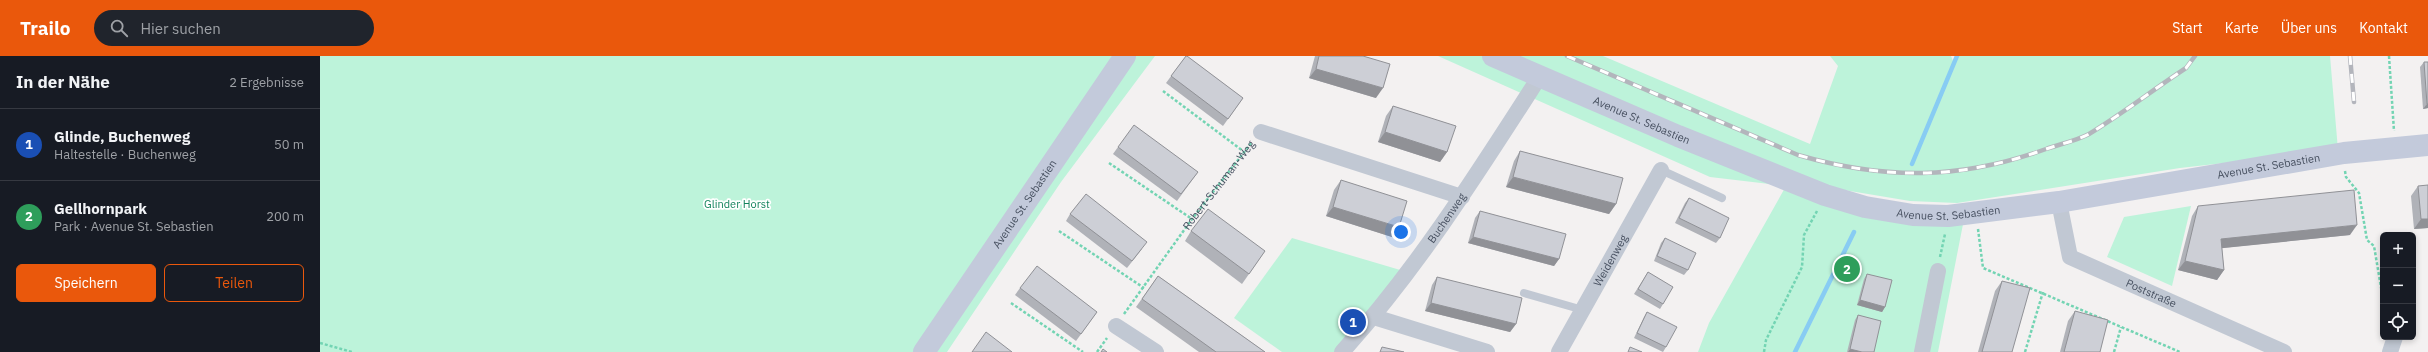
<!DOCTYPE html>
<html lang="de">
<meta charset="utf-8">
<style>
body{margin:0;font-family:"IBM Plex Sans",sans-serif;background:#20242c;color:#f1f3f6}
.controls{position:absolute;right:12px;bottom:12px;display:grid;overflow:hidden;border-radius:6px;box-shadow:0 2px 6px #0003}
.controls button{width:36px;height:36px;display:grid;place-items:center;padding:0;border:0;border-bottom:1px solid #363941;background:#171b24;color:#f1f3f6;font:20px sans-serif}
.you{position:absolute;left:1081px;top:176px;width:14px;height:14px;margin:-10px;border:3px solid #fff;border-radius:50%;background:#1a73e8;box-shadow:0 0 0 6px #1a73e833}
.badge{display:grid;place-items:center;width:26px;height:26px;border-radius:50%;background:#ea580c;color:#fff;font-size:13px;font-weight:700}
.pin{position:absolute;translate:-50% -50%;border:2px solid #fff;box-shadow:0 1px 4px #0006}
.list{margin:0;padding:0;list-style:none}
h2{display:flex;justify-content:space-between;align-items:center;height:52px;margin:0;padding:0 16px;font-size:17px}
h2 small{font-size:13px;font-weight:400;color:#9ea1a6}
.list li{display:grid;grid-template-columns:26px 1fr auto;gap:12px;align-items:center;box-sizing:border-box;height:72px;padding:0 16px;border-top:1px solid #363941}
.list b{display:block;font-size:15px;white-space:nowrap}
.list p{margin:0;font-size:13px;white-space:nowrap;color:#9ea1a6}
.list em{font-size:13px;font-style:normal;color:#9ea1a6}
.actions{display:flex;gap:8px;padding:12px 16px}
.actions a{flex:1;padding:9px 0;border:1px solid #ea580c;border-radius:6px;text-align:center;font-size:14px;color:#ea580c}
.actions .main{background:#ea580c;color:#fff}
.icon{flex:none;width:22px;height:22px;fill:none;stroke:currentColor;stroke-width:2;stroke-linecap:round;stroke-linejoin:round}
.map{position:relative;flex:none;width:2108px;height:296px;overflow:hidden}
header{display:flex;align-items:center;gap:24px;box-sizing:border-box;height:56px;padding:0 20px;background:#ea580c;color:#fff}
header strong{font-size:19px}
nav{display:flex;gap:22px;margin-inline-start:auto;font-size:14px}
.search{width:280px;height:36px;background:#20242c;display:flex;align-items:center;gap:10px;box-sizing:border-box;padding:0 14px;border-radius:22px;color:#9ea1a6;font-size:15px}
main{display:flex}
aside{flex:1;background:#171b24}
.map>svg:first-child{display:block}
</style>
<header>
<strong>Trailo</strong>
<div class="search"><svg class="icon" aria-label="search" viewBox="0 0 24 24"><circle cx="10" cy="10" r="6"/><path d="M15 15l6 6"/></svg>Hier suchen</div>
<nav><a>Start</a><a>Karte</a><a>Über uns</a><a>Kontakt</a></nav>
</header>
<main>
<aside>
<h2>In der Nähe<small>2 Ergebnisse</small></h2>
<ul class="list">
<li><span class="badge" style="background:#1a4fb4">1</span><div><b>Glinde, Buchenweg</b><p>Haltestelle · Buchenweg</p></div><em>50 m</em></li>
<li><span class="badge" style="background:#2e9e5b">2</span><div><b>Gellhornpark</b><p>Park · Avenue St. Sebastien</p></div><em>200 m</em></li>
</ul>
<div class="actions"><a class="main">Speichern</a><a>Teilen</a></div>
</aside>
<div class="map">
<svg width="2108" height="296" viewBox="0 0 2108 296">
<rect width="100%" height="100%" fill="#f3f1f1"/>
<!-- green -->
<g fill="#bdf3da">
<polygon points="0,0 835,0 741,126 627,296 0,296"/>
<polygon points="1118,0 1283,0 1490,88 1518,10 1510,0 1631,0 1633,5 1635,0 2010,0 2018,94 1860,112 1637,147 1590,145 1506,131 1467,129 1645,158 1618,296 1378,296 1389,267 1466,130 1390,121"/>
<polygon points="1871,150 1852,230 1787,201 1804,161"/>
<polygon points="972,182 1087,216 1022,296 962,296 914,262"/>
</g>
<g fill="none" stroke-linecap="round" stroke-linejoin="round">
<!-- stream -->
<g stroke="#88ccf3" stroke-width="4.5">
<polyline points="1592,108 1637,0"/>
<polyline points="1475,296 1534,176"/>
</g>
<!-- path -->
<g stroke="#73d4b3" stroke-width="2.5" stroke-dasharray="3 2" stroke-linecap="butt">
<polyline points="2069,0 2074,75"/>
<polyline points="843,35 923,95"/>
<polyline points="789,107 872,163"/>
<polyline points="2025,115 2026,121 2039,137 2047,184 2054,190 2063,243"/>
<polyline points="1658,173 1663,212 1860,296"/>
<polyline points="739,175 824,232"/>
<polyline points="1620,201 1625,178"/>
<polyline points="691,247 763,296"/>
<path id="s1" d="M804 258 872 163 932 86"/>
<polyline points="0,287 32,296"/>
<polyline points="777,296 787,282"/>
<polyline points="1444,296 1446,284 1482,211 1484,179 1497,155"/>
<polyline points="1705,296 1723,236"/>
<polyline points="1794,296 1801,271"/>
</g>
<!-- service -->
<g stroke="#c1c8d3" stroke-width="8">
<polyline points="1341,114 1402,142"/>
<polyline points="1204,237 1263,254"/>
</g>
<!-- minor -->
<g stroke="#c1c8d3" stroke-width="16">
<polyline points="941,76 1142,141"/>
<path id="s2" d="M1739 146 1750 201 1964 296"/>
<polyline points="1054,261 1167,296"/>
<polyline points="796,270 836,296"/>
<path id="s3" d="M1022 296C1098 212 1159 115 1220 20"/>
<path id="s4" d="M1239 296 1341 114"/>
<polyline points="1602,296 1618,215"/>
<polyline points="2070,296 2075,281"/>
</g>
<!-- secondary -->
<g stroke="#c3cadb" stroke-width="22">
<path id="s5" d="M1173 0 1358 80 1505 139 1545 151 1593 159 1628 160 1739 146 2024 97 2108 89"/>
<path id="s6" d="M604 296 805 0"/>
</g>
<defs>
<g id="rail">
<path d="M1247 0 1478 99C1565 124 1640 124 1726 93 1740 88 1756 85 1769 78 1802 58 1834 33 1866 12L1875 0"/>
<polyline points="2030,0 2034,46"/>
</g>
</defs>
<!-- rail casing -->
<use href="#rail" stroke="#b3b5bc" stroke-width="4.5"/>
<!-- rail -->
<use href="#rail" stroke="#fff" stroke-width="3" stroke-dasharray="9" stroke-linecap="butt"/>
</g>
<!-- wall -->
<g fill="#b0b2b8">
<polygon points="866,0 923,42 903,70 846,27"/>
<polygon points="995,0 1043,0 1056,42 989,22"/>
<polygon points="2104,6 2108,6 2108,52 2103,53 2100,11"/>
<polygon points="1073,50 1127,96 1120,106 1058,86 1066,60"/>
<polygon points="798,91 878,116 857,145 793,98"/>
<polygon points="1200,95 1296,148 1289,158 1186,131 1194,105"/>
<polygon points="1021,124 1072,181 1006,160 1014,134"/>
<polygon points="2098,130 2108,172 2094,173 2091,140"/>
<polygon points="1369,142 1400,182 1396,187 1355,167 1365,147"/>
<polygon points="1878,150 2030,179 1902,192 1904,214 1897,224 1858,214 1872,160"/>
<polygon points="1160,155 1239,203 1234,210 1148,187 1155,162"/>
<polygon points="750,158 822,193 807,212 746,165"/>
<polygon points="871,175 945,195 922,228 865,185"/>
<polygon points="1345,182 1368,214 1364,219 1334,205 1341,187"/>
<polygon points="1328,216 1343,248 1340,253 1314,238"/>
<polygon points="1547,218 1565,251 1562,256 1537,249 1544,223"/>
<polygon points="838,220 945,296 879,296 816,251"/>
<polygon points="1117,221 1196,268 1190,276 1105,255 1112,229"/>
<polygon points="1682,225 1692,296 1658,296 1675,235"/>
<polygon points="700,232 777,256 756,285 695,239"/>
<polygon points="1755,255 1780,296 1740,296 1748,265"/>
<polygon points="1327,256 1346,291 1343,296 1314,282 1324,261"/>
<polygon points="1538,259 1554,296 1527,296 1535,264"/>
</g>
<!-- shaded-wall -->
<g fill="#909196">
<polygon points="996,13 1063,32 1056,42 989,22"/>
<polygon points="2107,48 2108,48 2108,52 2103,53"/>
<polygon points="1065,76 1127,96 1120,106 1058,86"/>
<polygon points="1193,121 1296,148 1289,158 1186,131"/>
<polygon points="1013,151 1079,171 1072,181 1006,160"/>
<polygon points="2101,163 2108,163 2108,172 2094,173"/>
<polygon points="2037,169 2030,179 1894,193 1901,183"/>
<polygon points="1153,181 1239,203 1234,210 1148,187"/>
<polygon points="1865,205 1904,214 1897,224 1858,214"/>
<polygon points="1540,244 1565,251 1562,256 1537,249"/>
<polygon points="1111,247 1196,268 1190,276 1105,255"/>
<polygon points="1530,293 1542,296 1528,296"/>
</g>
<!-- building -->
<g fill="#cdcfd6" stroke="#909196">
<polygon points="866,0 867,0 923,42 908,63 851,20"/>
<polygon points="999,0 1043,0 1070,8 1063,32 996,13"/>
<polygon points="2104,6 2108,6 2108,48 2107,48"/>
<polygon points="1073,50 1136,70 1127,96 1065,76"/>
<polygon points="814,69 878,116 861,138 798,91"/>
<polygon points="1200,95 1303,122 1296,148 1193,121"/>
<polygon points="1021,124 1087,145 1079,171 1013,151"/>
<polygon points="2108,129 2108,163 2101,163 2098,130"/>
<polygon points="2034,134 2037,169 1901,183 1904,214 1865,205 1878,150"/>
<polygon points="766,138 827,186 812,205 750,158"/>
<polygon points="1369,142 1409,162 1400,182 1359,162"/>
<polygon points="888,153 945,195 929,218 871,175"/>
<polygon points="1160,155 1246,178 1239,203 1153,181"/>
<polygon points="1345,182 1376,197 1368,214 1337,200"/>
<polygon points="717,210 777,256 761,278 700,232"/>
<polygon points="1328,216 1353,231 1343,248 1318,233"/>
<polygon points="1547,218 1572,224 1565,251 1540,244"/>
<polygon points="838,220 945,296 896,296 822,243"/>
<polygon points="1117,221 1202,242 1196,268 1111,247"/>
<polygon points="1682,225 1710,232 1692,296 1662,296"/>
<polygon points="1755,255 1788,264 1780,296 1744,296"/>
<polygon points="1327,256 1357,271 1346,291 1317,277"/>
<polygon points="1538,259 1561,265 1554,296 1542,296 1530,293"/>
<polygon points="666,276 692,296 652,296"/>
<polygon points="1062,291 1084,296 1060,296"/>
<polygon points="1310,291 1322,296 1308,296"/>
<polygon points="783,293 787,296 781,296"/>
</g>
<g text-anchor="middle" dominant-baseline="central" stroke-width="3.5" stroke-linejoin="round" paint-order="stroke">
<!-- street labels -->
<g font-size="11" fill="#475060" stroke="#fff">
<text stroke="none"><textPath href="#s5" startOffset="162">Avenue St. Sebastien</textPath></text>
<text stroke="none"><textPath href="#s5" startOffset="810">Avenue St. Sebastien</textPath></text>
<text stroke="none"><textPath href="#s1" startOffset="160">Robert-Schuman-Weg</textPath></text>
<text stroke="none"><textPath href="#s6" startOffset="179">Avenue St. Sebastien</textPath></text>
<text stroke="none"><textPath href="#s5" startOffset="486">Avenue St. Sebastien</textPath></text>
<text stroke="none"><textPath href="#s3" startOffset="170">Buchenweg</textPath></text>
<text stroke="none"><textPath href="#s4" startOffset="105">Weidenweg</textPath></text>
<text stroke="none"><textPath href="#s2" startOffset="145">Poststraße</textPath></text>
</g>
<!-- park labels -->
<g font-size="11" fill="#11825b" stroke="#fff">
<text x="417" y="148">Glinder Horst</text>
</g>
</g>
</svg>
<div class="controls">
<button>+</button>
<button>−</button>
<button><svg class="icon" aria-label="locate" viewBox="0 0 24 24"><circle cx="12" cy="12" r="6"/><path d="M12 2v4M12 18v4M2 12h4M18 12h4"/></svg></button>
</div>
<div class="you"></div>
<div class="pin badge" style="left:1033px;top:266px;background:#1a4fb4">1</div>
<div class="pin badge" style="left:1527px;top:213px;background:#2e9e5b">2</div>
</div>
</main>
